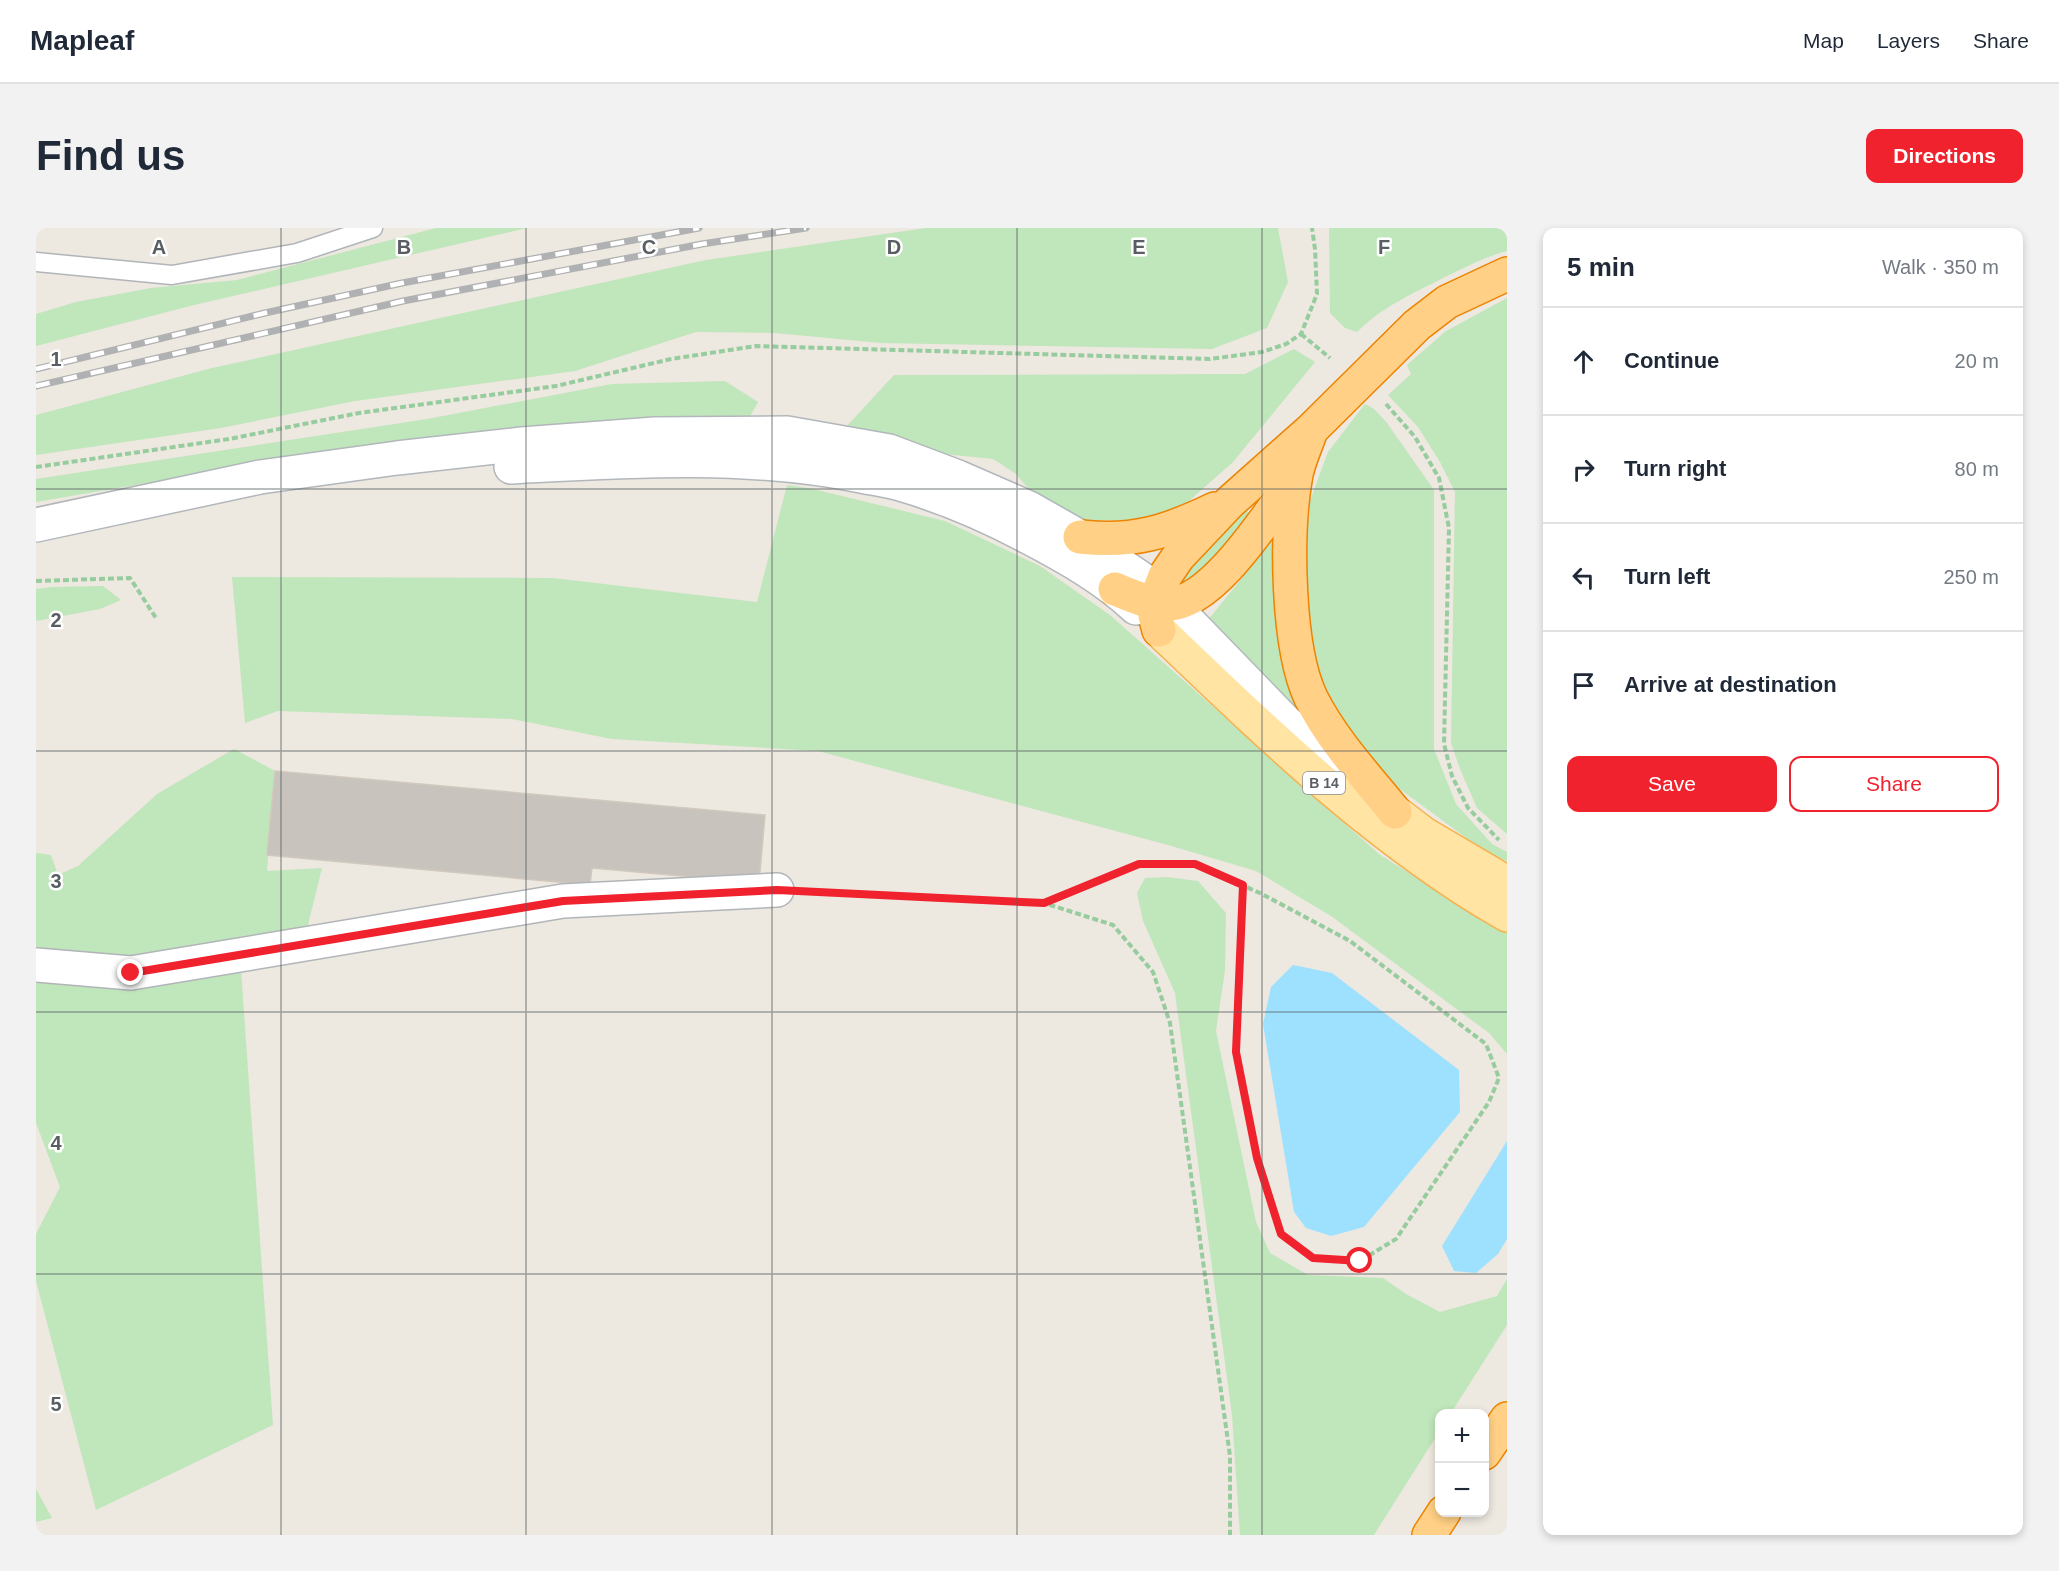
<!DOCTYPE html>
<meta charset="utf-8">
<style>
body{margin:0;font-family:Helvetica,sans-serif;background:#f2f2f3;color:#1f2937}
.controls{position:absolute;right:18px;bottom:18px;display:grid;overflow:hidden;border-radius:12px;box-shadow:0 3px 9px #0003}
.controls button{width:54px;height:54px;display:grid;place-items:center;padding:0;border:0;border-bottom:2px solid #e0e1e3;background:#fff;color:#1f2937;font:30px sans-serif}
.stop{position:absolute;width:18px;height:18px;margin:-14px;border:4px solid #f0222e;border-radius:50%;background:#fff}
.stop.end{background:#f0222e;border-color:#fff;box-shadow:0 2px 6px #0008}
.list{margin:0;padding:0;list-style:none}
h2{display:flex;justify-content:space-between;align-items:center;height:78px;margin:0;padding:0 24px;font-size:26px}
h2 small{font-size:20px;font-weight:400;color:#747a83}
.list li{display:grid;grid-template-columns:39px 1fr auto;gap:18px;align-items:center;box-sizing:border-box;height:108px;padding:0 24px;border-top:2px solid #e0e1e3}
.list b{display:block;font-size:22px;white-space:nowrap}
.list em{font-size:20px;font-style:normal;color:#747a83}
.actions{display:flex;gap:12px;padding:18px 24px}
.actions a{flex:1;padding:14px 0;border:2px solid #f0222e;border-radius:12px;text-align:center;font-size:21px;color:#f0222e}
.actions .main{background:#f0222e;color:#fff}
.icon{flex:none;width:33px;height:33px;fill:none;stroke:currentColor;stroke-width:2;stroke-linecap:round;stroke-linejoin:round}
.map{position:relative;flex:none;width:1471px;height:1307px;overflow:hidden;border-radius:12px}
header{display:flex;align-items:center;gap:36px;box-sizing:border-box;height:84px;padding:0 30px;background:#fff;border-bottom:2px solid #e0e1e3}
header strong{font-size:28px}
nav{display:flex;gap:33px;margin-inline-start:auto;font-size:21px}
.intro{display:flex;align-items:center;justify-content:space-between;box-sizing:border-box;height:144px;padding:0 36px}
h1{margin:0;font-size:42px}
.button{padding:15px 27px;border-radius:12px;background:#f0222e;color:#fff;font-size:21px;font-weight:700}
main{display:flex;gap:36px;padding:0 36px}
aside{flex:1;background:#fff;border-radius:12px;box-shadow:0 3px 9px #0003}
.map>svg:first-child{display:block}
</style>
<header>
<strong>Mapleaf</strong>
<nav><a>Map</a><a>Layers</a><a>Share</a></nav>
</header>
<div class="intro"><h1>Find us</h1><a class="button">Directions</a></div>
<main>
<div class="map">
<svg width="1471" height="1307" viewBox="0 0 1471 1307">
<rect width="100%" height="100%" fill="#ede8e0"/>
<!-- green -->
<g fill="#c0e6bb">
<polygon points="400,0 491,0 158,77 0,118 0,86 40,74 115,60 201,52"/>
<polygon points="890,0 1242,0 1252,54 1231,100 1176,121 845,115 739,105 660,104 539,143 319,173 185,200 0,227 0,187 176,140 670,32"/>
<path d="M1293 0H1471V23C1448 29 1428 40 1407 50 1376 66 1346 79 1321 104L1309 100 1294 85Z"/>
<polygon points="1471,70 1471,606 1441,580 1424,541 1415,515 1419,264 1404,234 1382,199 1352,167 1375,146 1371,137 1410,103"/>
<polygon points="1258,121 1279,134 1197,234 1145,280 1101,293 1049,292 1016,278 997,266 980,246 957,231 908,226 810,199 858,147 1209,146"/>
<polygon points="689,153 722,174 712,192 311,221 0,274 0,251 391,191 576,156"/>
<polygon points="1329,176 1338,181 1351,195 1398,262 1398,521 1420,576 1456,616 1471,624 1471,633 1448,623 1349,550 1304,495 1279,440 1263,331 1272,278 1292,224"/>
<polygon points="751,257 777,261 909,293 1004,338 1074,387 1343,626 1448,693 1471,704 1471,826 1453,805 1295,688 1220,643 1132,617 782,523 576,511 476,491 242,483 209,495 196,349 517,350 721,374"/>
<polygon points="1210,282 1213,285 1166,343 1146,356 1138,352 1150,334"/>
<polygon points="1249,297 1287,518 1172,392"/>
<polygon points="67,358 85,372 64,381 0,393 0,361 15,359"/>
<polygon points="198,521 239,543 231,643 286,640 269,709 115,731 0,724 0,625 15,627 22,647 42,638 121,566"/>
<polygon points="1131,649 1162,653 1190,685 1189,742 1180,803 1220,994 1234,1025 1272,1047 1347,1050 1370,1066 1404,1084 1461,1068 1471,1051 1471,1097 1415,1185 1404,1186 1403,1204 1338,1307 1204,1307 1196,1187 1139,765 1107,693 1101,665 1109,650"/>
<polygon points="205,742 237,1197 60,1282 0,1053 0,1006 24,959 0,895 0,749 69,755 180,748"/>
<polygon points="0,1261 16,1290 0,1294"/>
</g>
<!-- water -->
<g fill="#9ee1ff">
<polygon points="1257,737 1296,745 1423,842 1424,884 1328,999 1295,1008 1270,1000 1258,984 1227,796 1235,759"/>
<polygon points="1471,913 1471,1011 1462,1026 1440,1045 1418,1043 1406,1018"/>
</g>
<!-- building -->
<polygon fill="#c8c3bd" stroke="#d2c9be" stroke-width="1.5" points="239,543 729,587 723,655 556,640 554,657 231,627"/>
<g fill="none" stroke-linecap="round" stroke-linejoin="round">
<defs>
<polyline id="service" points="0,34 136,47 261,25 337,0"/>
<polyline id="minor" points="0,737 95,745 527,673 741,662"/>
<g id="secondary">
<path d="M475 239C590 233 706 225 820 247 834 250 850 252 864 256 909 269 953 288 994 310 1032 330 1069 351 1100 380"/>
<polyline points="0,297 224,249 361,230 486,216 619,206 751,205 853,223 922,249 993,280 1044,309 1122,362 1250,494 1327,558"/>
</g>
<g id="primary">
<path d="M1123 402C1231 505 1340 612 1471 687"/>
<polyline points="1359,584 1388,606 1471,655"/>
</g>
<g id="motorway">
<path d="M1274 205C1269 220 1261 236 1259 252 1250 307 1251 420 1275 470 1296 512 1329 547 1359 584"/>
<path d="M1044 309C1098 315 1131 304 1179 281"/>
<path d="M1079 361C1096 368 1114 376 1133 376 1178 375 1233 285 1259 251"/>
<polyline points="1123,402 1119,388 1119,374 1129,348 1142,329 1194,274 1275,202 1381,97 1411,74 1471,46"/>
<polyline points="1448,1225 1471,1191"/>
<polyline points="1393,1307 1408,1284"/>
</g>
</defs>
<!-- service casing -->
<use href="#service" stroke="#b1b5b9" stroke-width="21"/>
<!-- minor casing -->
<use href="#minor" stroke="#b1b5b9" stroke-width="36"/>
<!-- secondary casing -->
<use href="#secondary" stroke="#b2b7bc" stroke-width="36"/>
<!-- primary casing -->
<use href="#primary" stroke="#f7b14e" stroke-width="36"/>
<!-- motorway casing -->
<use href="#motorway" stroke="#ed8300" stroke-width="36"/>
<!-- path -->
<g stroke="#96cc9e" stroke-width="4" stroke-dasharray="6 3" stroke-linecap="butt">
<polyline points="1265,106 1294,130"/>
<polyline points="1350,176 1379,209 1403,250 1413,300 1408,516 1416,548 1432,580 1463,612"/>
<polyline points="0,239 193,211 323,185 520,158 635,131 720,118 1174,131 1226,124 1250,116 1265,106 1281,66 1279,21 1276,0"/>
<polyline points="0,353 94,350 120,390"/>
<polyline points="771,663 1008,675 1077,697 1117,744 1134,795 1194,1228 1194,1307"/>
<polyline points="1008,675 1103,636 1159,636 1226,666 1314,713 1450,816 1463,850 1453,874 1360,1011 1324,1033 1277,1030 1245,1007 1221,930 1200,824 1207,657"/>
</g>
<!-- service -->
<use href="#service" stroke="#fff" stroke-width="18"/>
<!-- minor -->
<use href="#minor" stroke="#fff" stroke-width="33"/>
<!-- secondary -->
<use href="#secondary" stroke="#fff" stroke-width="33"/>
<!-- primary -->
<use href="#primary" stroke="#ffe4a3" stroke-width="33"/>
<!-- motorway -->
<use href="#motorway" stroke="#ffd085" stroke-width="33"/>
<defs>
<g id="rail">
<polyline points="0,141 229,85 366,55 663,0"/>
<polyline points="0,158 367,73 666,16 770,0"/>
</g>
</defs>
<!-- rail casing -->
<use href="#rail" stroke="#b0b1b2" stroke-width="7"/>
<!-- rail -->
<use href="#rail" stroke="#fff" stroke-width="4.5" stroke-dasharray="14" stroke-linecap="butt"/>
</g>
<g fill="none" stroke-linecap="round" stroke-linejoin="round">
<!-- route -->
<polyline stroke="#f0222e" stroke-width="8" points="95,745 527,673 741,662 1008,675 1103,636 1159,636 1207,657 1200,824 1221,930 1245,1006 1277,1030 1324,1033"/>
</g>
<!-- grid -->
<path fill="none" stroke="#595e62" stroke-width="1.5" stroke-opacity="0.55" d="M245 0V1307M490 0V1307M736 0V1307M981 0V1307M1226 0V1307M0 261H1471M0 523H1471M0 784H1471M0 1046H1471"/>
<g text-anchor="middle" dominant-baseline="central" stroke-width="5" stroke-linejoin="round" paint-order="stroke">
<!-- shield labels -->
<rect fill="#fff" stroke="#8b8e91" stroke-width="1.5" x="1267" y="544" width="42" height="22" rx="4.5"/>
<g font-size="14" font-weight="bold" fill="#595e62">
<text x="1288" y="555">B 14</text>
</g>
</g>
<g font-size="20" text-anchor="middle" font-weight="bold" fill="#595e62" stroke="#fff" stroke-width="5" stroke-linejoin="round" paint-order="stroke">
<text x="123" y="26">A</text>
<text x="368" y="26">B</text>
<text x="613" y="26">C</text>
<text x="858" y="26">D</text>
<text x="1103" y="26">E</text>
<text x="1348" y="26">F</text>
<text x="20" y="138">1</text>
<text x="20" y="399">2</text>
<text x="20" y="660">3</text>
<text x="20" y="922">4</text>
<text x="20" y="1183">5</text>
</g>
</svg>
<div class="controls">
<button>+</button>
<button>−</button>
</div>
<div class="stop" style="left:1324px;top:1033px"></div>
<div class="stop end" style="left:95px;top:745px"></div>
</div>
<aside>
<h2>5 min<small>Walk · 350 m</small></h2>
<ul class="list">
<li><svg class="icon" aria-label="ahead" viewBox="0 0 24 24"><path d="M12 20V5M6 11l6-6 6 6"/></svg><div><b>Continue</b></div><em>20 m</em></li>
<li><svg class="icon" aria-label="right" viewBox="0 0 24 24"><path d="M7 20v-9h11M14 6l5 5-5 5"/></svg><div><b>Turn right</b></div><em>80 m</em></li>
<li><svg class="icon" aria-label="left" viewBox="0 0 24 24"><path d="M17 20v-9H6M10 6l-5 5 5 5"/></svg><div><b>Turn left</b></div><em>250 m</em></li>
<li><svg class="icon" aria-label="arrive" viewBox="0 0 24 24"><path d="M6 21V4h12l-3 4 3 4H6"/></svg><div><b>Arrive at destination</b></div></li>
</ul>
<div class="actions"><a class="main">Save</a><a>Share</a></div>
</aside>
</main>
